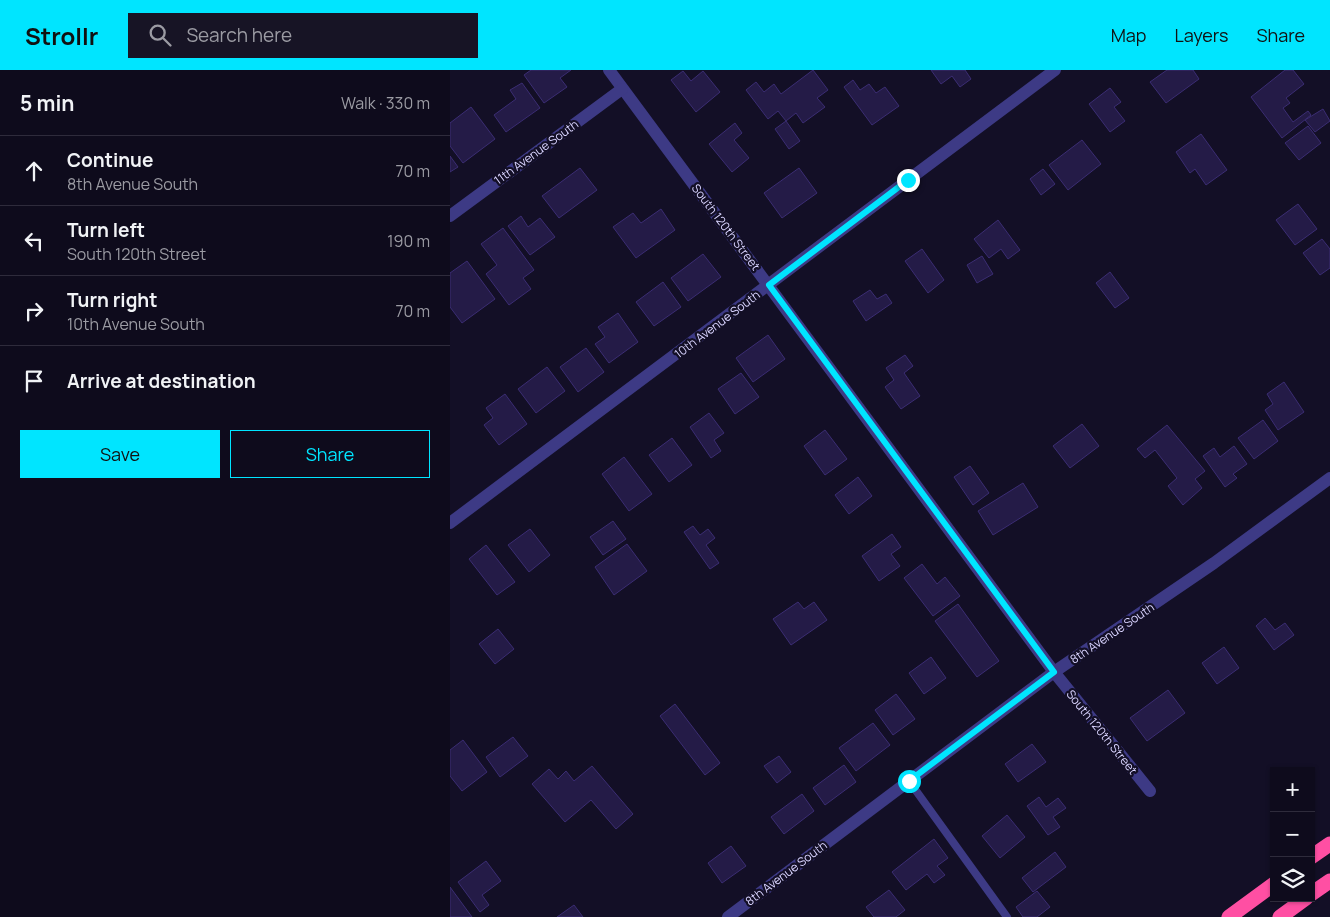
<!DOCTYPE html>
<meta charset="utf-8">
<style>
body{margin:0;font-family:Manrope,sans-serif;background:#171425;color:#f1f3f6}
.controls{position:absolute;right:15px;bottom:15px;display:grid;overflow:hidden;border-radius:0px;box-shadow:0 1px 4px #0004}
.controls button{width:45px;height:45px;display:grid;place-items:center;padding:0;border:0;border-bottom:1px solid #2e2b3b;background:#0e0b1c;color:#f1f3f6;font:25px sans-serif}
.stop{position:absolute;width:15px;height:15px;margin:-11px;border:4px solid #00e5ff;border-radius:50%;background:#fff}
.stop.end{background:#00e5ff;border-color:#fff;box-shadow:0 1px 5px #0008}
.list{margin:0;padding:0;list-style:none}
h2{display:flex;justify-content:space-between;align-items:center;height:65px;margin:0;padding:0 20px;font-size:21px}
h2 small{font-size:16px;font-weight:400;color:#9b9ba3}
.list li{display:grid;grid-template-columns:32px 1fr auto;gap:15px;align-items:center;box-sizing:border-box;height:70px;padding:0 20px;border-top:1px solid #2e2b3b}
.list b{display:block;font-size:19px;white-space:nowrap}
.list p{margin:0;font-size:16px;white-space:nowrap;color:#9b9ba3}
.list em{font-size:16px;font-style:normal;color:#9b9ba3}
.actions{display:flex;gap:10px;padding:15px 20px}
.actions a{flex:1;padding:11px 0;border:1px solid #00e5ff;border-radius:0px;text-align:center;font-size:18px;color:#00e5ff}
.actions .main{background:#00e5ff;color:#111}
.icon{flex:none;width:28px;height:28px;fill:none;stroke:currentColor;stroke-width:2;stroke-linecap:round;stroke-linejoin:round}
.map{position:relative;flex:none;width:880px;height:847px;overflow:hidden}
header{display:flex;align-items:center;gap:30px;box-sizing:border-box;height:70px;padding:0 25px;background:#00e5ff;color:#111}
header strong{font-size:24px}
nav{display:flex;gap:28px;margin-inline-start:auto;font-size:18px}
.search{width:350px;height:45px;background:#171425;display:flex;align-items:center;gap:12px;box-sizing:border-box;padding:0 18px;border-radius:0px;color:#9b9ba3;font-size:19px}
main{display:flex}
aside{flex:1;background:#0e0b1c}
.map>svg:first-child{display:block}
</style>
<header>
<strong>Strollr</strong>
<div class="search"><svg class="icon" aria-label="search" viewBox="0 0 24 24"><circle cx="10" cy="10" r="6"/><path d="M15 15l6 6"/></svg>Search here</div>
<nav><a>Map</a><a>Layers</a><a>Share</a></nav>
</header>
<main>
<aside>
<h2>5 min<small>Walk · 330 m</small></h2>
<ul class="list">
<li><svg class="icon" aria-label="ahead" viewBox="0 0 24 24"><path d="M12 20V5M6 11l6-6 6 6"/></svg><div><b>Continue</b><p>8th Avenue South</p></div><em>70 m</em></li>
<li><svg class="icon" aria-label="left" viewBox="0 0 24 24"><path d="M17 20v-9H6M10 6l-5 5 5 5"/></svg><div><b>Turn left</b><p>South 120th Street</p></div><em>190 m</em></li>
<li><svg class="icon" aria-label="right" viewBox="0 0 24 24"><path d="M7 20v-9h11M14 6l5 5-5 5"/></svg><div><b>Turn right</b><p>10th Avenue South</p></div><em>70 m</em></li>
<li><svg class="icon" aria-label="arrive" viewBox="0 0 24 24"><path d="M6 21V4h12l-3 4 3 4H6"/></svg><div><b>Arrive at destination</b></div></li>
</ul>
<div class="actions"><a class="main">Save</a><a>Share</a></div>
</aside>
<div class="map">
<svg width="880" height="847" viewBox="0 0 880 847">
<rect width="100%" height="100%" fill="#130f26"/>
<!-- building -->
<g fill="#241b47" stroke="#3b2d73">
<polygon points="81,0 121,0 110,8 117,17 94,33 74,5"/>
<polygon points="363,0 378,20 367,28 375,37 353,53 346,43 336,51 328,41 318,49 296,20 306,12 314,22 324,14 331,24"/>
<polygon points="481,0 515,0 521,9 510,17 502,6 491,14"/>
<polygon points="717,0 743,0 749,9 716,33 700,12"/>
<polygon points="835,0 843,0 854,14 836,28 840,33 833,38 843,52 858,41 861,45 832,68 801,27"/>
<polygon points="233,1 241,11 253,1 270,22 246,42 221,10"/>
<polygon points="403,10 410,20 419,14 426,23 435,17 449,36 422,55 394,17"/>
<polygon points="72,13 90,38 56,62 44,45 66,29 60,20"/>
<polygon points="660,18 671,32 664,37 675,51 660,62 639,34"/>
<polygon points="21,37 45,69 13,93 0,76 0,53"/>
<polygon points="873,39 880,51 865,62 855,50"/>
<polygon points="336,51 350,71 339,79 325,59"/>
<polygon points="285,53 292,63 284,70 299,88 282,102 259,74"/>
<polygon points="858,56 871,73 849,90 835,73"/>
<polygon points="751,64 777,100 756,115 745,99 740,103 726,82"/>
<polygon points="632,70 651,94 618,120 599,95"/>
<polygon points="0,86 8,97 0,102"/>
<polygon points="130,98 147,120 109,148 92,126"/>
<polygon points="349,98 367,123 332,148 314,123"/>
<polygon points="593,99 605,114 591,125 580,109"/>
<polygon points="848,134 867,159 845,175 826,150"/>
<polygon points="211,139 225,160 186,188 163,157 183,143 191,153"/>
<polygon points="71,146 78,157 90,148 105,167 80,185 58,156"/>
<polygon points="548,150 570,180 558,189 551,179 539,188 524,169"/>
<polygon points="53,158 84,200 73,208 81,219 59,235 36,204 47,195 31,174"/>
<polygon points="872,169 880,179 880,198 870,205 853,183"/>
<polygon points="472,179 494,210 478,223 455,191"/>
<polygon points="253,184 271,207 238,231 221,208"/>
<polygon points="532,186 543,204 527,213 517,195"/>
<polygon points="17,191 45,229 12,253 0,237 0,203"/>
<polygon points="660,202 679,228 665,238 646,213"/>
<polygon points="213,212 231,237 204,256 186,232"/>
<polygon points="420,220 427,229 436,224 442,233 416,251 403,231"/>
<polygon points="168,243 188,272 159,293 145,274 155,267 148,257"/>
<polygon points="318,265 335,289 303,312 286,288"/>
<polygon points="136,278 154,302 128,322 110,297"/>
<polygon points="455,285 463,296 454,303 470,326 451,339 435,317 444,310 436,298"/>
<polygon points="97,297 115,321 86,343 68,319"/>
<polygon points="291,303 309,327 285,344 268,319"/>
<polygon points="834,312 854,342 828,360 815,340 823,334 817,324"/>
<polygon points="55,324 77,354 49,375 34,355 43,348 36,338"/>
<polygon points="259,343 274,363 264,370 271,381 261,388 240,357"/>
<polygon points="813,350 828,371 804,389 788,368"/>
<polygon points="632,354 649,376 620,398 603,376"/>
<polygon points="717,355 755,401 745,409 752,418 733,435 718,416 727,408 705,380 695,388 687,379"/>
<polygon points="375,360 397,389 375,405 354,376"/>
<polygon points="222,368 242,395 219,412 199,385"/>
<polygon points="784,376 797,394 783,404 787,408 775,417 753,386 764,378 770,387"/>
<polygon points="174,387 202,424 179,441 152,404"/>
<polygon points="520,396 539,423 523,435 504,407"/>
<polygon points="408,407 422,426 399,444 385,425"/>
<polygon points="573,413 588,437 543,465 528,441"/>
<polygon points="163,451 176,469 153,485 140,467"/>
<polygon points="243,456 250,465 258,459 265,468 256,475 269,493 260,499 234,462"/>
<polygon points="80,459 100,485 79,502 58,475"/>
<polygon points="442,464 451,477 441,484 450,496 429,511 412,486"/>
<polygon points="177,474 197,501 164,525 145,497"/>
<polygon points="36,475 65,512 47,525 19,489"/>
<polygon points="472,494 487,514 495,507 510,526 483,546 454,508"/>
<polygon points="348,532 354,539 364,532 377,550 341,575 323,549"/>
<polygon points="508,534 549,591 527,607 485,551"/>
<polygon points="815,548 825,560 835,553 844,565 824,580 806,556"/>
<polygon points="48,559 64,579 45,594 29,574"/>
<polygon points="774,577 789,598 767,614 752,593"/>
<polygon points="481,587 496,608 474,624 459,603"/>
<polygon points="718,620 735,643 697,671 680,648"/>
<polygon points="446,624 465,649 443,665 425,640"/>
<polygon points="225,634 270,693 255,705 210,646"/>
<polygon points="423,653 440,675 406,701 389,678"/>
<polygon points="63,667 78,686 50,707 36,687"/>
<polygon points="13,670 37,702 12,721 0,706 0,680"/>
<polygon points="582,674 596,692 568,712 555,694"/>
<polygon points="329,686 341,702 327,713 314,696"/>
<polygon points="394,695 406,712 375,735 363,718"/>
<polygon points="142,696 183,744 166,759 141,730 115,752 82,714 99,699 108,709 116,701 124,711"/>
<polygon points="352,724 364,741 334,764 321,747"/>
<polygon points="589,727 596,737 608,728 616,738 603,747 610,757 598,765 577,736"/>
<polygon points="557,745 575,767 550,788 532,766"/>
<polygon points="484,769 498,788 487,796 495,805 484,813 477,804 456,820 442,802"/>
<polygon points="281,776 296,796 272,813 258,793"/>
<polygon points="605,782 616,797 583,822 572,808"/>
<polygon points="36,791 51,811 32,825 39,835 30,842 8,812"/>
<polygon points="0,817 22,847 0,847"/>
<polygon points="439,820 455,840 446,847 424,847 416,837"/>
<polygon points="587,821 600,837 587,847 573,847 566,837"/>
<polygon points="124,835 133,847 107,847"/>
</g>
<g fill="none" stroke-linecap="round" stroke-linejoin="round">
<!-- service -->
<polyline stroke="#3d3a85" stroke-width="8" points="459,711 557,847"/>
<!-- minor -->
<g stroke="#3d3a85" stroke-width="12">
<polyline points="159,0 604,602 700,721"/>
<polyline points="0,146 172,19"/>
<polyline points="0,453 605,0"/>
</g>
<!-- tertiary -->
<polyline stroke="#3d3a85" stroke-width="12" points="278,847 604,602 764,493 880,408"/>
<!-- motorway -->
<g stroke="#ff4fa3" stroke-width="15">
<polyline points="861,787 880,774"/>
<polyline points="861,824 880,811"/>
<polyline points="779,847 824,814"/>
<polyline points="830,847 856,828"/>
</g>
</g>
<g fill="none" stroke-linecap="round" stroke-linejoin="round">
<!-- route -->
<polyline stroke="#00e5ff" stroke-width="6" points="458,110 319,215 604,602 459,711"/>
</g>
<g text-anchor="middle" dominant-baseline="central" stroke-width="4.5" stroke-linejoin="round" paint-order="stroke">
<!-- street labels -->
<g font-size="12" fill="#d9d4ff" stroke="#130f26">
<text transform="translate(86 82) rotate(-36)">11th Avenue South</text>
<text transform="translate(276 157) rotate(53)">South 120th Street</text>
<text transform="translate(267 254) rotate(-37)">10th Avenue South</text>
<text transform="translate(662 563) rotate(-34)">8th Avenue South</text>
<text transform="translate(652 662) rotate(51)">South 120th Street</text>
<text transform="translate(336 803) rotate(-37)">8th Avenue South</text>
</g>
</g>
</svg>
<div class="controls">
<button>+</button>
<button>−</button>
<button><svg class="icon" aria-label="layers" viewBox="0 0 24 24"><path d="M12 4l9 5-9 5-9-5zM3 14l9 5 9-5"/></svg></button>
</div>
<div class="stop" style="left:459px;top:711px"></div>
<div class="stop end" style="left:458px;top:110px"></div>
</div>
</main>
